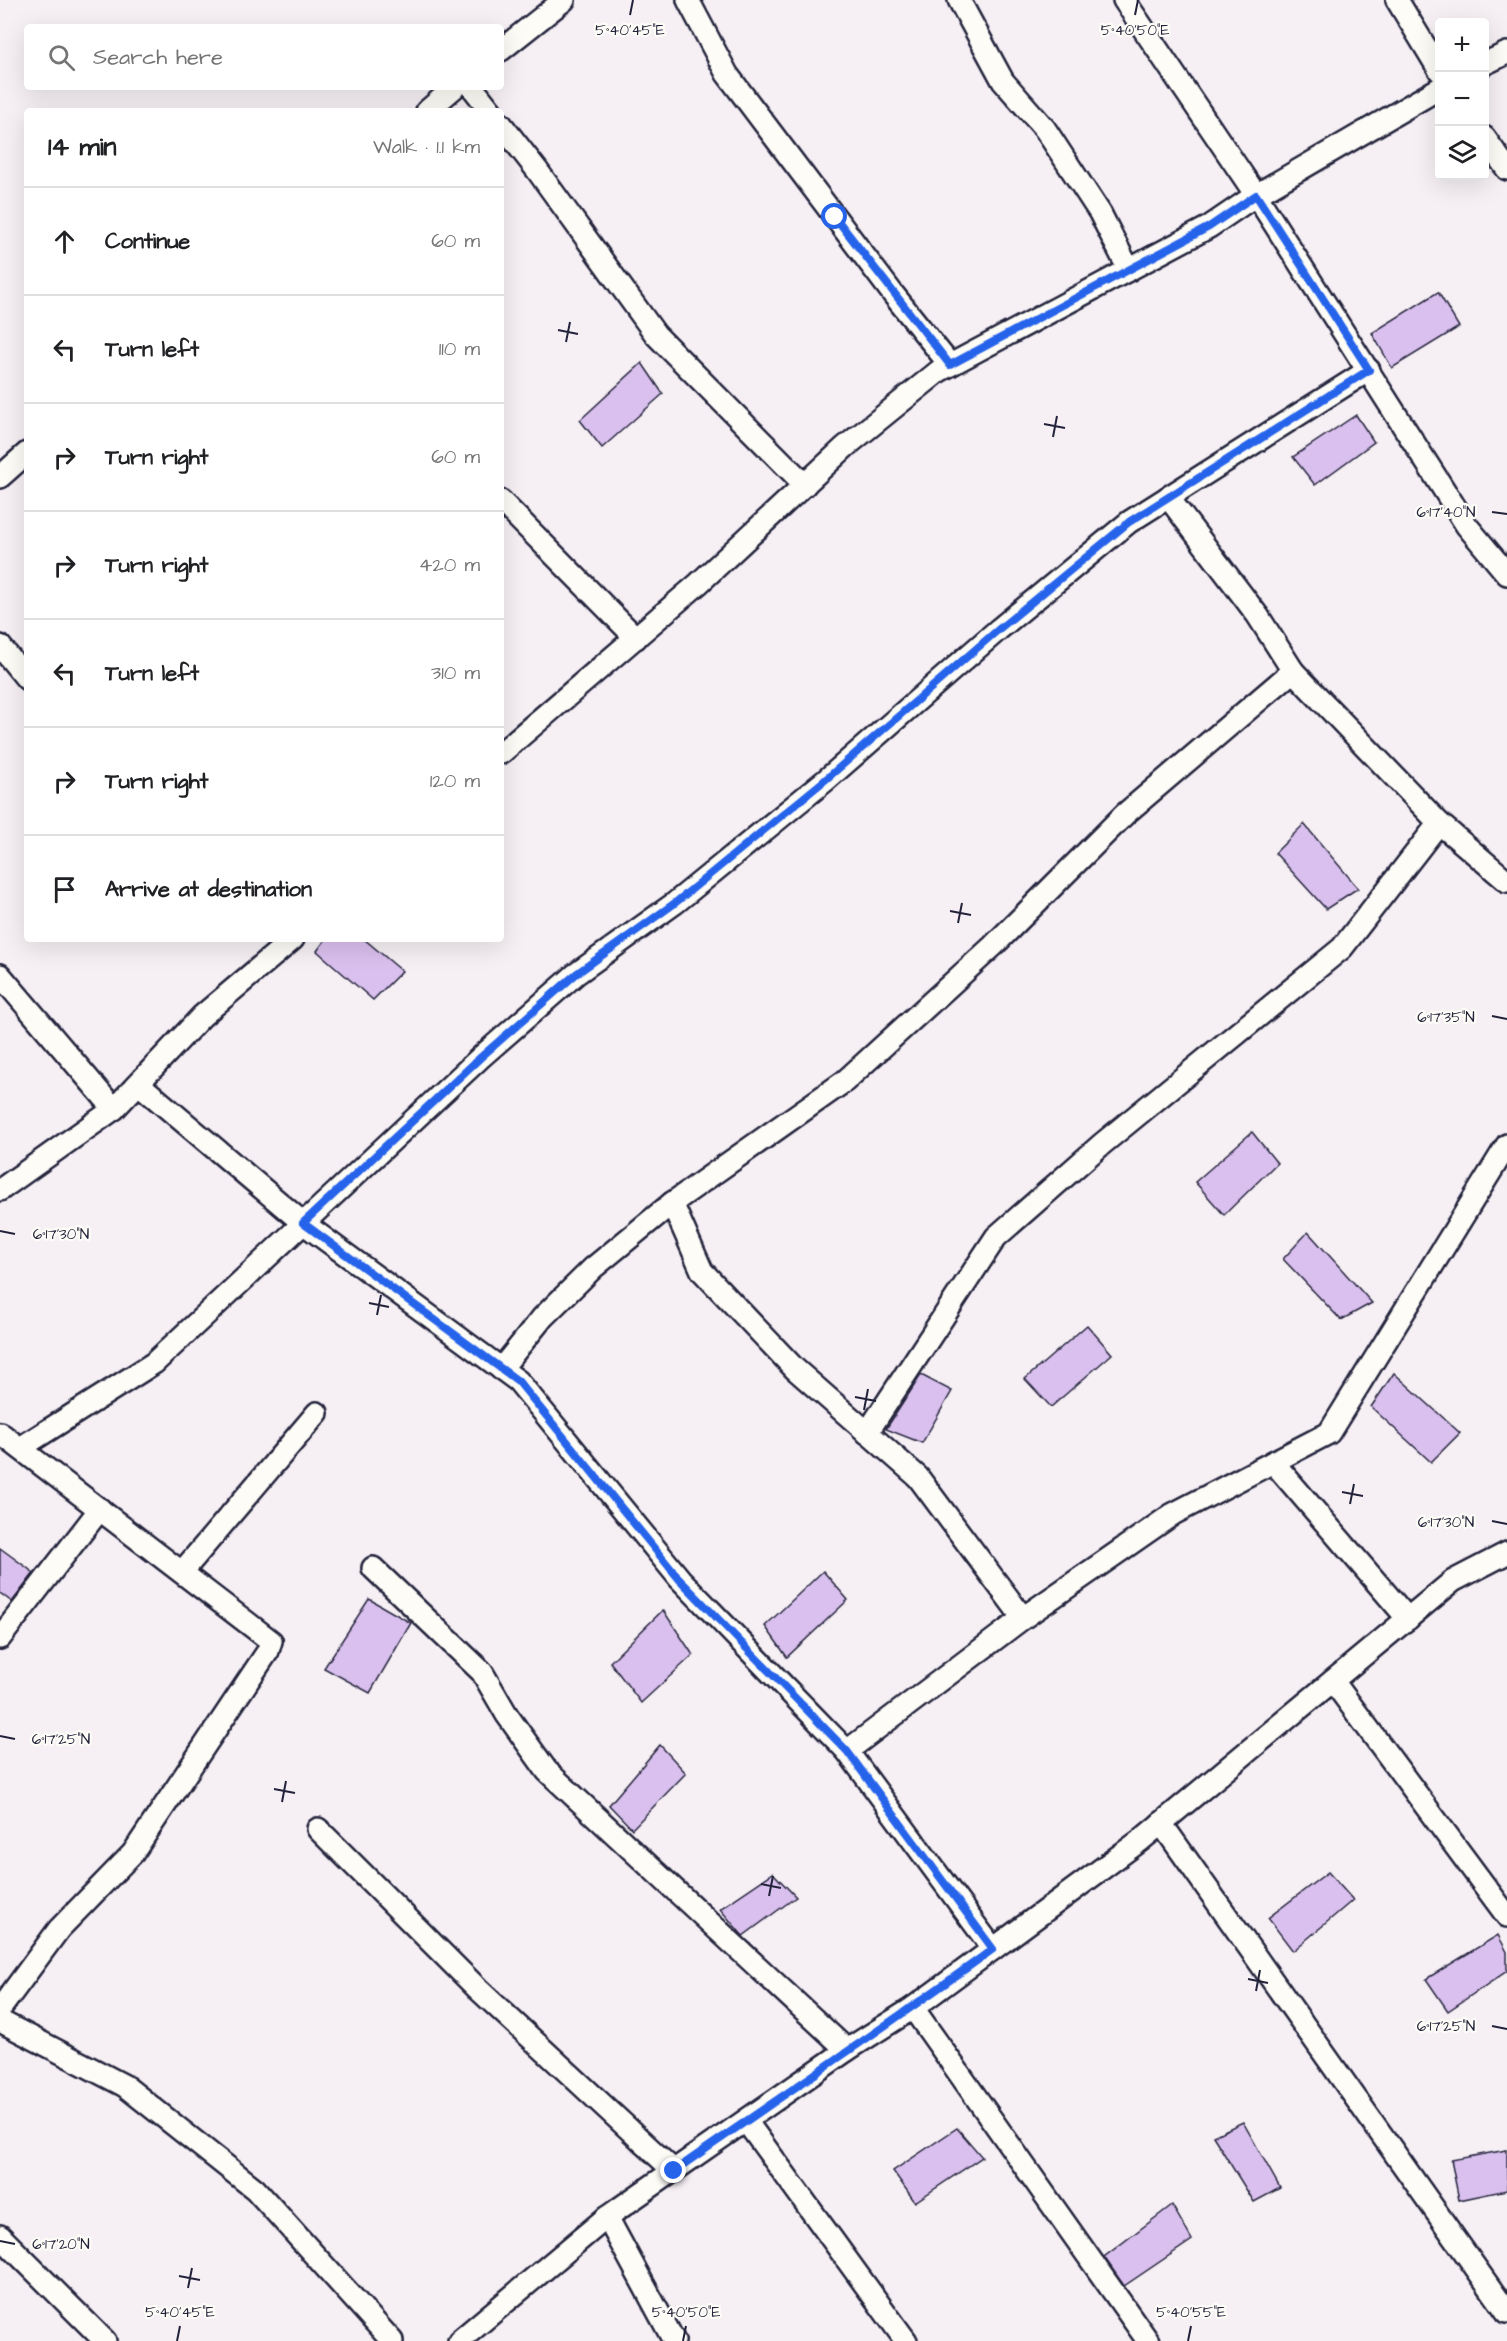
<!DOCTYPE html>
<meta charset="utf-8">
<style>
body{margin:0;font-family:"Architects Daughter",sans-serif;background:#f2f2f2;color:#202124}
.controls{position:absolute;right:18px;top:18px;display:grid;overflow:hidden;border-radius:6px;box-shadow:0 6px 24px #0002}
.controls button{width:54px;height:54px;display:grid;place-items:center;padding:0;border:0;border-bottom:2px solid #e0e0e0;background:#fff;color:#202124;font:30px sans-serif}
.stop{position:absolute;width:18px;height:18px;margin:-14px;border:4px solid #2563eb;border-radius:50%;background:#fff}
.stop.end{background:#2563eb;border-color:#fff;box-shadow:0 2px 6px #0008}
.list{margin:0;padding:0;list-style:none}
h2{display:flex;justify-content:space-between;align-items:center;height:78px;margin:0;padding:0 24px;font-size:26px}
h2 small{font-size:20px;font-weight:400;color:#757577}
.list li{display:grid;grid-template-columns:39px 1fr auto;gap:18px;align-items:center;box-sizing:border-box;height:108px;padding:0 24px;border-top:2px solid #e0e0e0}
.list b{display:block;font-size:22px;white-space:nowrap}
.list em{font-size:20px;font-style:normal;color:#757577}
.icon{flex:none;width:33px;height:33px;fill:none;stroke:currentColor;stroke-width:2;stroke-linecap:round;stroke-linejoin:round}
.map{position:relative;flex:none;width:1507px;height:2341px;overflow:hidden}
.search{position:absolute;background:#fff;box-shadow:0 6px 24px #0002;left:24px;top:24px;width:480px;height:66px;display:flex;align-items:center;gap:15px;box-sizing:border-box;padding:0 21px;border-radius:6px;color:#757577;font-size:22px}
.panel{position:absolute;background:#fff;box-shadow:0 6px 24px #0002;left:24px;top:108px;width:480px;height:834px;border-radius:6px}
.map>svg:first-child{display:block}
</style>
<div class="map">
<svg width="1507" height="2341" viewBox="0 0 1507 2341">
<rect width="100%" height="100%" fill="#f6f0f5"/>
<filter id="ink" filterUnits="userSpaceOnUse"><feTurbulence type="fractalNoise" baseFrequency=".0167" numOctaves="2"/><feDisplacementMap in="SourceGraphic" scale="12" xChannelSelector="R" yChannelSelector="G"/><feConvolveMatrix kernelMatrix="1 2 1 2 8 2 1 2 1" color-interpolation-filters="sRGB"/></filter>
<g filter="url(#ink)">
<!-- building -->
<g fill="#dac0ee" stroke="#22223b" stroke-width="1.5">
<polygon points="1438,292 1459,327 1392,368 1372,333"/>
<polygon points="642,363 663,394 602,448 580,420"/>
<polygon points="1356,415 1374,442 1315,485 1293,457"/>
<polygon points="1304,824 1358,888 1326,909 1275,853"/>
<polygon points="326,939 364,939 402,971 373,1000 317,951"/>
<polygon points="1252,1132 1277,1163 1224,1215 1195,1182"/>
<polygon points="1308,1232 1372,1303 1341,1320 1283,1259"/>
<polygon points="1087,1325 1112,1354 1051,1407 1025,1379"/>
<polygon points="1394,1373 1460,1433 1431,1462 1371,1407"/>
<polygon points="921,1375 952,1391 922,1443 886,1429"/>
<polygon points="0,1548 34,1573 12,1602 0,1593"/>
<polygon points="823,1571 848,1600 787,1657 765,1626"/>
<polygon points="369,1599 411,1623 370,1693 324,1668"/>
<polygon points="663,1610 693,1655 641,1703 610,1662"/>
<polygon points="660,1745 686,1773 632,1829 609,1805"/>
<polygon points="1328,1872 1353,1900 1293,1951 1268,1918"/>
<polygon points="773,1873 796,1897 743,1936 720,1909"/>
<polygon points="1498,1935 1507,1952 1507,1971 1448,2011 1426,1979"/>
<polygon points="1243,2122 1280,2188 1254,2202 1213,2136"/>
<polygon points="957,2128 982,2157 915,2202 893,2171"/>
<polygon points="1507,2150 1507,2190 1459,2200 1451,2160"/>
<polygon points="1172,2205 1192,2240 1124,2286 1104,2257"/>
</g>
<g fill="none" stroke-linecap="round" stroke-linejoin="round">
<defs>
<g id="street">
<polyline points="688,0 727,74 893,294 950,365"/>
<polyline points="959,0 1003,81 1045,129 1100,213 1129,270"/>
<polyline points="1124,0 1256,195 1467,526 1507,574"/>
<polyline points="1397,0 1440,71"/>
<polyline points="501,50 564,0"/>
<polyline points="1484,64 1507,53"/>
<polyline points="472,87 491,111"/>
<polyline points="427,111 455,87"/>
<polyline points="501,124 537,170 656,335 805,485"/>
<polyline points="1484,137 1507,169"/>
<polyline points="0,477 27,453"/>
<polyline points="1168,497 1258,616 1293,671"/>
<polyline points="501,501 636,638"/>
<polyline points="0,646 27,679"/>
<polyline points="501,753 698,584 845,447 939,371 1209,227 1256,195 1440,88"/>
<polyline points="0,975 114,1109"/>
<polyline points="139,1084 303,1223 518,1381 680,1579 847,1751 993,1949"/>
<polyline points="0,1190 114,1109 202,1016 293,939"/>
<polyline points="672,1203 702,1271 795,1369 918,1477 1023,1618 1173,1514 1329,1433 1507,1145"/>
<polyline points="501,1369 543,1317 593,1268 672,1203 845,1081 993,946 1125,814 1293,671 1439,823 1507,881"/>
<polyline points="0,1433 271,1641 268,1651 133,1853 59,1929 0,2009"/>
<polyline points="867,1433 996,1237 1102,1144 1342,948 1439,823"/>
<polyline points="20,1448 154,1363 481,1057 576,974 675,903 826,780 999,629 1129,522 1369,370"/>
<polyline points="1273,1462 1408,1619"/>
<polyline points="373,1568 482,1672 507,1715 547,1771 847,2050"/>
<polyline points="182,1572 317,1413"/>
<polyline points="0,1638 100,1509"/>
<polyline points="1333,1681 1507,1916"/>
<polyline points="847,1751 1023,1618"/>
<polyline points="1161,1823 1507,2312"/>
<polyline points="318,1829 478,1989 674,2171"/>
<polyline points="913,2008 1148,2341"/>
<polyline points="0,2021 125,2086 255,2189 392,2341"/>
<polyline points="746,2121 906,2341"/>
<polyline points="607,2217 674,2341"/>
<polyline points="0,2236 105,2341"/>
<polyline points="459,2341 607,2217 847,2050 913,2008 1141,1840 1453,1581 1507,1553"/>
</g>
</defs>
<!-- street casing -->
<use href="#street" stroke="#22223b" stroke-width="26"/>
<!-- street -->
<use href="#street" stroke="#fdfcf7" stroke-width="21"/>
</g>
</g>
<g fill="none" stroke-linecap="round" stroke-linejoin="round" filter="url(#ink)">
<!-- route -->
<path stroke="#2563eb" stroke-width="8" d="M674 2171C780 2097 889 2025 993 1949L847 1751 680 1580 518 1381 303 1223 481 1057 576 974 675 903 825 780 999 629 1129 522 1369 370 1256 195 1209 227 950 365 835 217"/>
</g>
<!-- ticks -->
<path fill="none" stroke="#22223b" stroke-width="2" d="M630 15 633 0M1135 15 1138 0M558 330 578 334M566 342 570 322M1044 424 1065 428M1053 437 1057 416M1492 512 1507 514M950 911 971 915M958 923 962 903M1492 1016 1507 1019M0 1231 15 1234M369 1303 389 1307M377 1315 381 1295M855 1397 876 1401M864 1410 868 1389M1342 1492 1363 1496M1350 1504 1354 1484M1492 1521 1507 1524M0 1736 15 1739M274 1789 295 1793M282 1802 286 1781M761 1884 781 1888M769 1896 773 1876M1248 1979 1268 1983M1256 1991 1260 1970M1492 2026 1507 2029M0 2241 15 2244M179 2276 200 2280M188 2288 192 2268M177 2341 180 2326M683 2341 686 2326M1188 2341 1191 2326"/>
<g font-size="15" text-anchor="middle" fill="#22223b" stroke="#fdfcf7" stroke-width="4.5" stroke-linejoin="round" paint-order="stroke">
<text x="630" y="35">5°40'45"E</text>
<text x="1135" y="35">5°40'50"E</text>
<text x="1446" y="517">6°17'40"N</text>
<text x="1446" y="1022">6°17'35"N</text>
<text x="61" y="1239">6°17'30"N</text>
<text x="1446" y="1527">6°17'30"N</text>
<text x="61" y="1744">6°17'25"N</text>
<text x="1446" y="2031">6°17'25"N</text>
<text x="61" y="2249">6°17'20"N</text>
<text x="180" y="2317">5°40'45"E</text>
<text x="686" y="2317">5°40'50"E</text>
<text x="1191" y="2317">5°40'55"E</text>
</g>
</svg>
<div class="controls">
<button>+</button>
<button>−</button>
<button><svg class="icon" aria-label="layers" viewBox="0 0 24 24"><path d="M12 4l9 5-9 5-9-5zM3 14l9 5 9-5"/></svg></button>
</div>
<div class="stop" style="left:835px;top:217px"></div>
<div class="stop end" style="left:674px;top:2171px"></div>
<div class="search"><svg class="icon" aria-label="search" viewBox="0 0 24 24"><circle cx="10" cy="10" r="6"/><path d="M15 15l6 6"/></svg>Search here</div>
<section class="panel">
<h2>14 min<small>Walk · 1.1 km</small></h2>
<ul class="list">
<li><svg class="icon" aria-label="ahead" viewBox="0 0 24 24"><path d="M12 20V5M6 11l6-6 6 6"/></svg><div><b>Continue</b></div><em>60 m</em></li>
<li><svg class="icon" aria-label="left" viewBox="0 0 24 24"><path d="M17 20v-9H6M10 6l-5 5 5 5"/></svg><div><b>Turn left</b></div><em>110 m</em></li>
<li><svg class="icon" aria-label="right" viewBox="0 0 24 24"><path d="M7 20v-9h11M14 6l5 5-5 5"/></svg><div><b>Turn right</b></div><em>60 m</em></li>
<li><svg class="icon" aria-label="right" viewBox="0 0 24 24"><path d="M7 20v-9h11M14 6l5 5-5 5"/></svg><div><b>Turn right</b></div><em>420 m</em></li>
<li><svg class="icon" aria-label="left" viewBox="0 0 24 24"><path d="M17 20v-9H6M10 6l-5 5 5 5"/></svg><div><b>Turn left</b></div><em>310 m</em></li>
<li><svg class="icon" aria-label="right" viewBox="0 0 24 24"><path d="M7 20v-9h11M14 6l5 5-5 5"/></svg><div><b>Turn right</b></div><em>120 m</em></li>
<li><svg class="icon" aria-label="arrive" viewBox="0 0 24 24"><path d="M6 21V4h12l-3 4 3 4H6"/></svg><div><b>Arrive at destination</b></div></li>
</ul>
</section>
</div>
